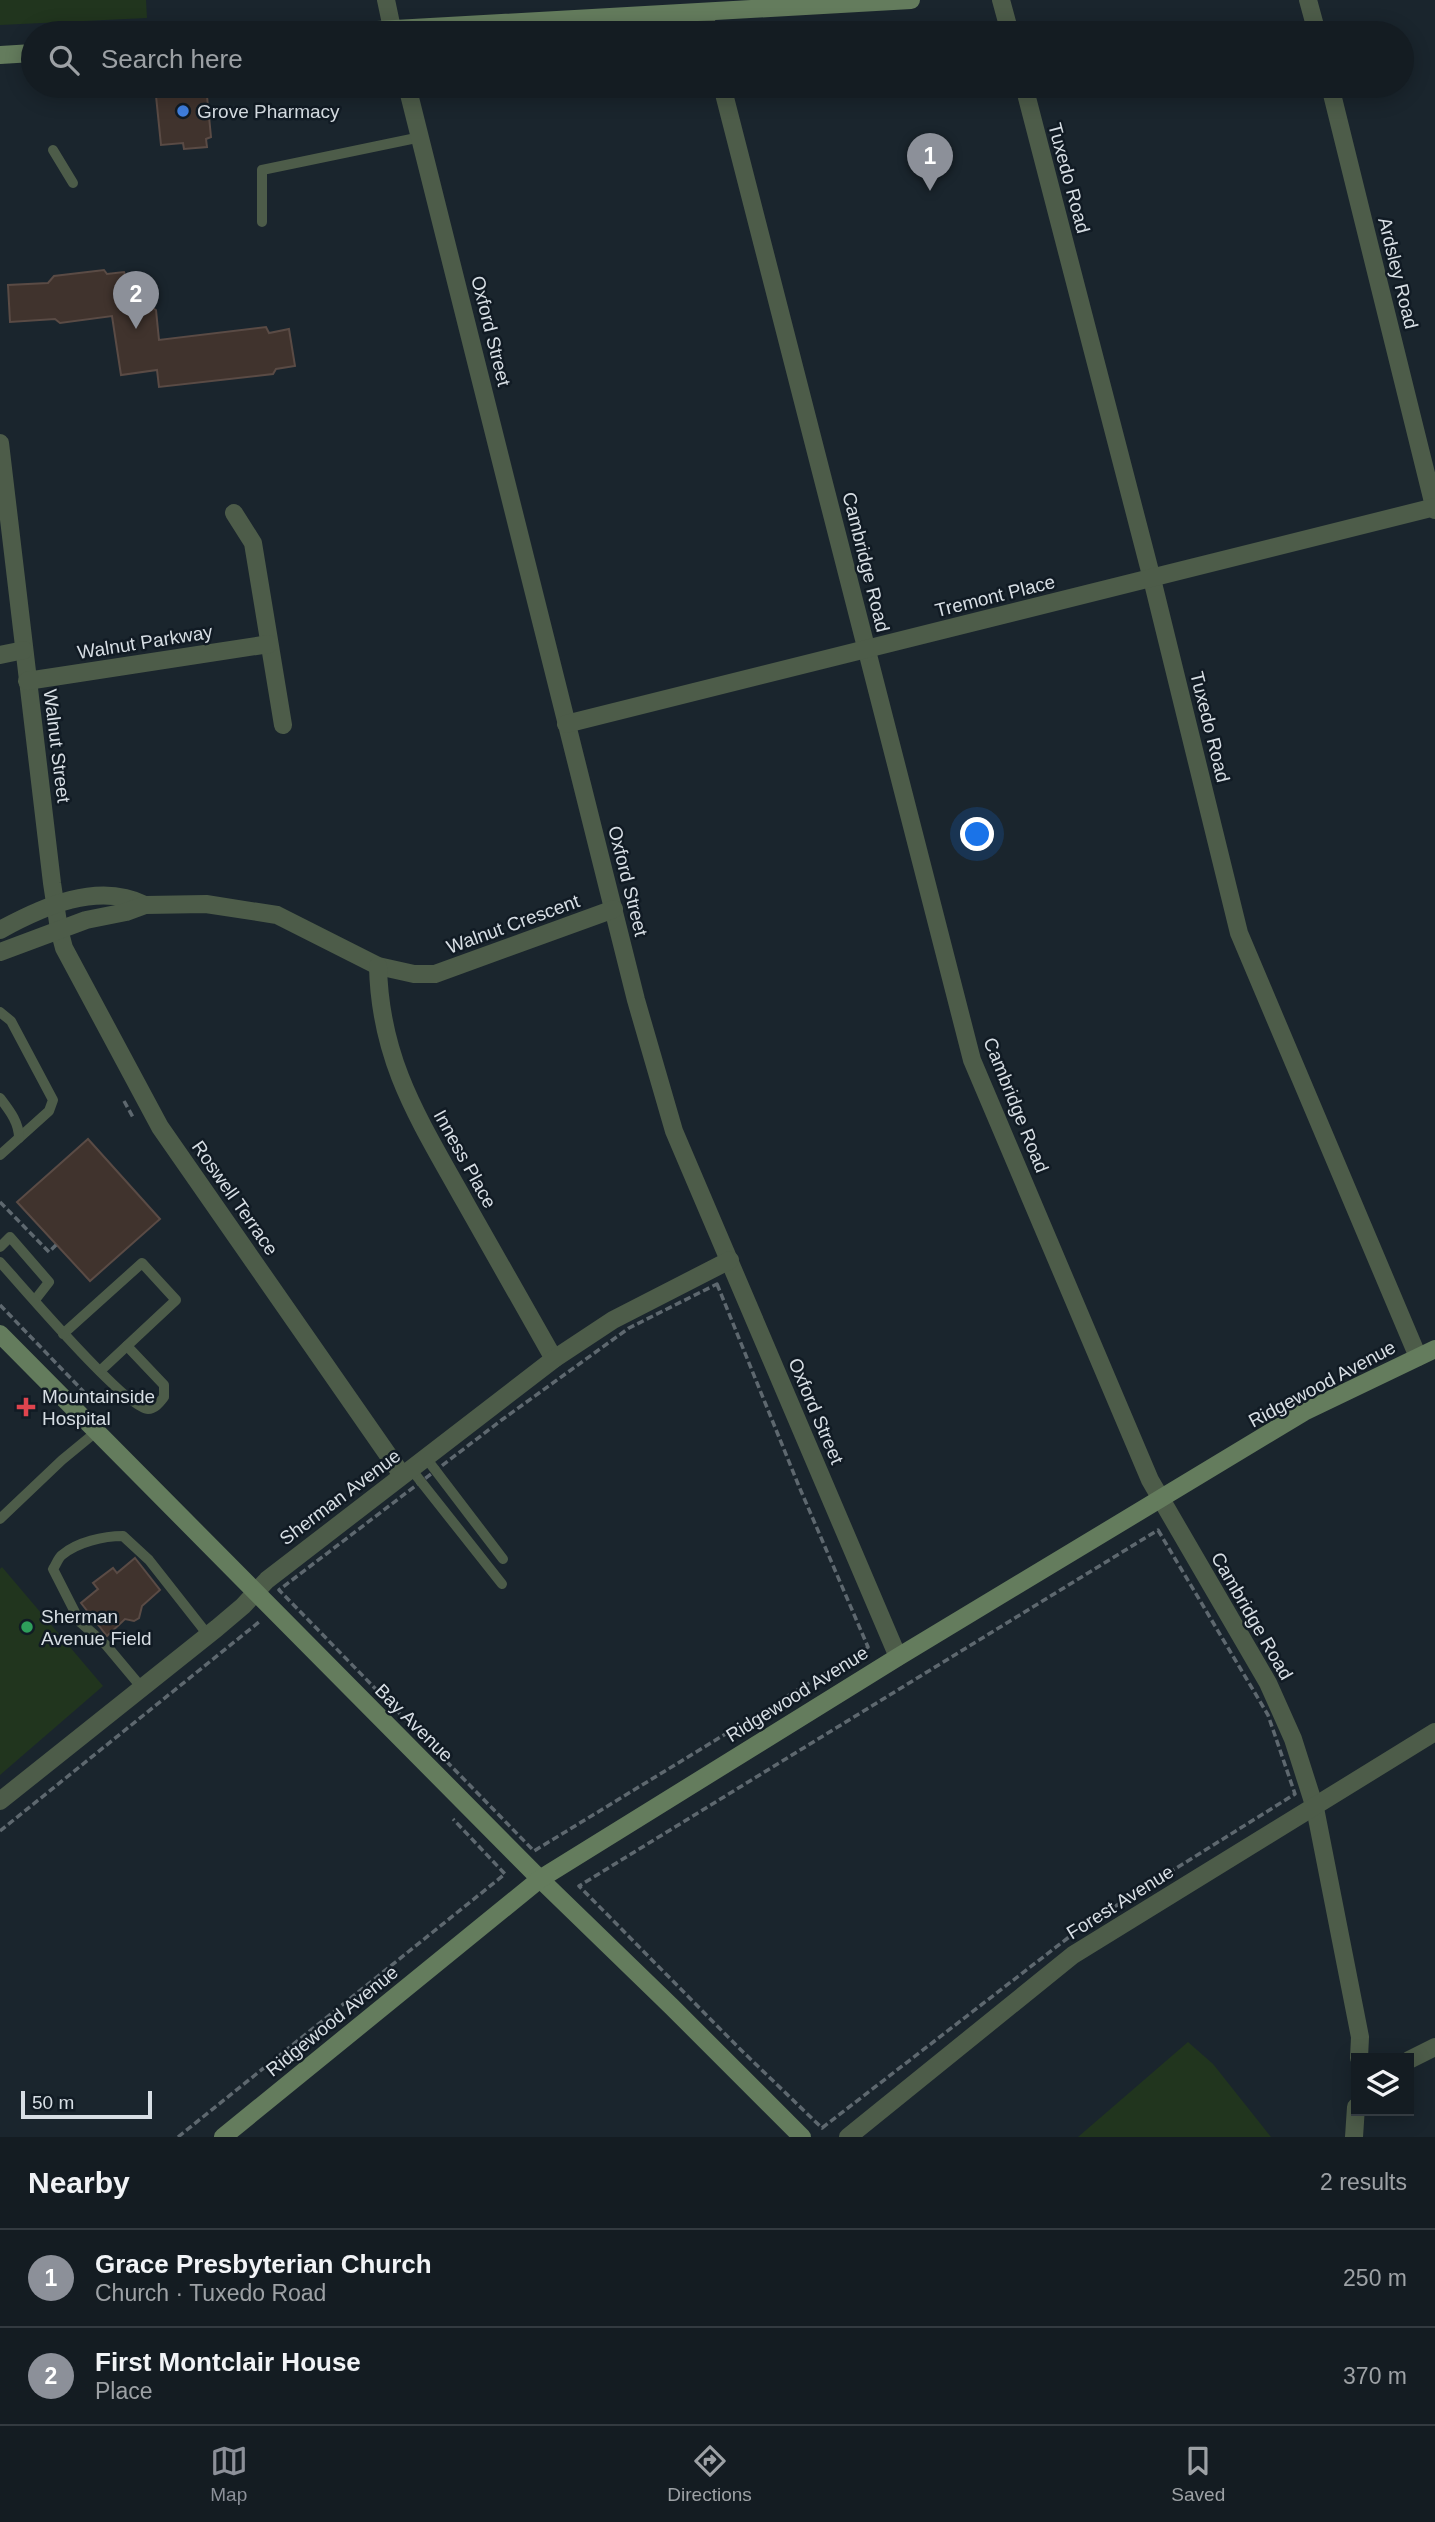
<!DOCTYPE html>
<meta charset="utf-8">
<style>
body{margin:0;font-family:Arial,sans-serif;background:#1d252a;color:#f1f3f6}
.controls{position:absolute;right:21px;bottom:21px;display:grid;overflow:hidden;border-radius:0px;box-shadow:0 4px 18px #0003}
.controls button{width:63px;height:63px;display:grid;place-items:center;padding:0;border:0;border-bottom:2px solid #333a40;background:#141c22;color:#f1f3f6;font:35px sans-serif}
.scale{position:absolute;left:21px;bottom:18px;width:131px;box-sizing:border-box;padding-left:7px;border:4px solid #d7dee4;border-top:0;font-size:19px;line-height:24px;white-space:nowrap;color:#d7dee4;-webkit-text-stroke:5px #111b24;paint-order:stroke}
.you{position:absolute;left:978px;top:835px;width:24px;height:24px;margin:-18px;border:5px solid #fff;border-radius:50%;background:#1a73e8;box-shadow:0 0 0 10px #1a73e833}
.badge{display:grid;place-items:center;width:46px;height:46px;border-radius:50%;background:#8c9099;color:#fff;font-size:23px;font-weight:700}
.pin{position:absolute;translate:-50% -58px;filter:drop-shadow(0 2px 4px #0008)}
.pin::after{content:'';position:absolute;top:37px;width:24px;height:21px;background:inherit;clip-path:polygon(0 0,100% 0,50% 100%)}
.list{margin:0;padding:0;list-style:none}
h2{display:flex;justify-content:space-between;align-items:center;height:91px;margin:0;padding:0 28px;font-size:30px}
h2 small{font-size:23px;font-weight:400;color:#9da1a5}
.list li{display:grid;grid-template-columns:46px 1fr auto;gap:21px;align-items:center;box-sizing:border-box;height:98px;padding:0 28px;border-top:2px solid #333a40}
.list b{display:block;font-size:26px;white-space:nowrap}
.list p{margin:0;font-size:23px;white-space:nowrap;color:#9da1a5}
.list em{font-size:23px;font-style:normal;color:#9da1a5}
.icon{flex:none;width:38px;height:38px;fill:none;stroke:currentColor;stroke-width:2;stroke-linecap:round;stroke-linejoin:round}
.map{position:relative;flex:none;width:1435px;height:2137px;overflow:hidden}
.search{position:absolute;background:#141c22;box-shadow:0 4px 18px #0003;left:21px;right:21px;top:21px;height:77px;display:flex;align-items:center;gap:18px;box-sizing:border-box;padding:0 24px;border-radius:38px;color:#9da1a5;font-size:26px}
.sheet{height:287px;background:#141c22}
nav{display:flex;justify-content:space-around;align-items:center;box-sizing:border-box;height:98px;border-top:2px solid #333a40;background:#141c22;font-size:19px;color:#9da1a5}
nav a{display:grid;justify-items:center;gap:4px}
nav .on{color:#8c9099}
.map>svg:first-child{display:block}
</style>
<div class="map">
<svg width="1435" height="2137" viewBox="0 0 1435 2137">
<rect width="100%" height="100%" fill="#1a252d"/>
<!-- green -->
<g fill="#21351e">
<polygon points="0,0 146,0 147,18 0,25"/>
<polygon points="2,1567 103,1686 0,1775 0,1569"/>
<polygon points="1188,2042 1213,2064 1271,2137 1078,2137"/>
</g>
<!-- building -->
<g fill="#40332d" stroke="#5a4b45" stroke-width="2">
<polygon points="155,86 206,86 211,137 206,139 207,147 184,149 183,143 161,145"/>
<polygon points="104,270 107,274 124,272 129,285 138,290 147,289 149,306 156,310 159,340 266,327 269,333 289,329 295,366 276,369 273,374 159,387 157,370 121,375 112,316 60,323 55,319 10,322 8,285 48,283 54,276"/>
<polygon points="88,1139 160,1219 90,1281 17,1202"/>
<polygon points="135,1558 160,1590 142,1606 139,1618 134,1621 125,1619 107,1636 81,1603 98,1589 93,1583 113,1568 117,1573"/>
</g>
<g fill="none" stroke-linecap="round" stroke-linejoin="round">
<!-- path -->
<g stroke="#5e686f" stroke-width="3.5" stroke-dasharray="7 3.5" stroke-linecap="butt">
<polyline points="124,1101 134,1119"/>
<polyline points="0,1202 49,1252 56,1245"/>
<polygon points="717,1284 798,1484 868,1647 534,1851 279,1590 503,1419 629,1328"/>
<polyline points="0,1305 84,1392"/>
<polygon points="1158,1530 1268,1715 1295,1794 1082,1927 822,2128 739,2048 579,1886"/>
<polyline points="0,1831 259,1622"/>
<polyline points="178,2137 505,1874 453,1819"/>
</g>
<!-- lane -->
<g stroke="#4d5c49" stroke-width="10">
<polyline points="53,150 73,183"/>
<polyline points="262,222 262,170 421,137"/>
<polyline points="0,1012 11,1021 53,1100 49,1111 19,1138"/>
<path d="M0 1098C9 1110 19 1122 19 1138L0 1155"/>
<polyline points="0,1247 10,1237 49,1282 35,1300"/>
<path d="M0 1262C21 1285 126 1409 148 1409 155 1409 160 1402 164 1397V1385L127 1346"/>
<polyline points="63,1334 142,1263 176,1300 100,1371"/>
<polyline points="426,1458 503,1559"/>
<polyline points="411,1469 502,1584"/>
<polyline points="0,1519 62,1460 96,1432"/>
<path d="M142 1688 106 1645 80 1622 53 1569C56 1565 58 1558 62 1555 77 1542 104 1536 123 1536L149 1560 208 1635"/>
</g>
<!-- street -->
<g stroke="#4d5c49" stroke-width="18">
<polyline points="386,0 393,33"/>
<polyline points="1001,0 1010,33"/>
<polyline points="1308,0 1317,33"/>
<polyline points="704,13 709,33"/>
<polyline points="407,86 636,1000 674,1131 898,1657"/>
<polyline points="722,86 972,1060 1150,1480 1268,1683 1293,1739 1315,1808 1360,2037 1359,2058"/>
<polyline points="1024,86 1152,579 1239,933 1418,1357"/>
<polyline points="1330,86 1435,510"/>
<polyline points="0,443 52,883 59,929 64,948 160,1127 402,1475"/>
<polyline points="234,513 253,543 283,725"/>
<polyline points="0,655 24,650"/>
<polyline points="27,681 269,644"/>
<polyline points="566,724 1435,507"/>
<path d="M0 930C42 907 98 881 145 905"/>
<polyline points="0,952 86,920 126,912 145,905 206,904 277,915 378,966 414,974 435,974 614,909"/>
<path d="M378 966C380 1062 420 1121 465 1202 495 1254 524 1307 554 1359"/>
<polyline points="0,1801 217,1628 243,1606 267,1580 554,1359 613,1320 730,1260"/>
<polyline points="1409,2060 1435,2047"/>
<polyline points="848,2137 1073,1955 1435,1732"/>
<polyline points="1354,2137 1356,2107"/>
</g>
<!-- secondary -->
<g stroke="#647c5d" stroke-width="18">
<polyline points="324,33 911,0"/>
<polyline points="0,55 33,53"/>
<polyline points="0,1334 540,1879 671,2006 802,2137"/>
<polyline points="223,2137 540,1879 898,1657 1304,1412 1435,1349"/>
</g>
</g>
<!-- markers -->
<circle fill="#3f7fe0" stroke="#111b24" stroke-width="2.5" cx="183" cy="111" r="7"/>
<path fill="#e0444e" stroke="#111b24" stroke-width="2.5" d="M22.5 1396.5h7v7h7v7h-7v7h-7v-7h-7v-7h7z"/>
<circle fill="#2e9e5b" stroke="#111b24" stroke-width="2.5" cx="27" cy="1627" r="7"/>
<g text-anchor="middle" dominant-baseline="central" stroke-width="5" stroke-linejoin="round" paint-order="stroke">
<!-- poi labels -->
<g font-size="19" fill="#d7dee4" stroke="#111b24" text-anchor="start">
<text x="197" y="111">Grove Pharmacy</text>
<text x="42" y="1396">Mountainside<tspan x="42" dy="22">Hospital</tspan></text>
<text x="41" y="1616">Sherman<tspan x="41" dy="22">Avenue Field</tspan></text>
</g>
<!-- street labels -->
<g font-size="19" fill="#d7dee4" stroke="#111b24">
<text transform="translate(1069 178) rotate(75)">Tuxedo Road</text>
<text transform="translate(1398 273) rotate(76)">Ardsley Road</text>
<text transform="translate(491 331) rotate(76)">Oxford Street</text>
<text transform="translate(866 562) rotate(76)">Cambridge Road</text>
<text transform="translate(995 596) rotate(-14)">Tremont Place</text>
<text transform="translate(145 642) rotate(-9)">Walnut Parkway</text>
<text transform="translate(1210 727) rotate(76)">Tuxedo Road</text>
<text transform="translate(57 746) rotate(83)">Walnut Street</text>
<text transform="translate(628 881) rotate(76)">Oxford Street</text>
<text transform="translate(513 924) rotate(-20)">Walnut Crescent</text>
<text transform="translate(1016 1105) rotate(68)">Cambridge Road</text>
<text transform="translate(465 1159) rotate(61)">Inness Place</text>
<text transform="translate(235 1198) rotate(55)">Roswell Terrace</text>
<text transform="translate(1322 1384) rotate(-28)">Ridgewood Avenue</text>
<text transform="translate(816 1411) rotate(67)">Oxford Street</text>
<text transform="translate(340 1497) rotate(-37)">Sherman Avenue</text>
<text transform="translate(1252 1616) rotate(60)">Cambridge Road</text>
<text transform="translate(797 1694) rotate(-32)">Ridgewood Avenue</text>
<text transform="translate(414 1723) rotate(45)">Bay Avenue</text>
<text transform="translate(1120 1902) rotate(-32)">Forest Avenue</text>
<text transform="translate(332 2021) rotate(-39)">Ridgewood Avenue</text>
</g>
</g>
</svg>
<div class="controls">
<button><svg class="icon" aria-label="layers" viewBox="0 0 24 24"><path d="M12 4l9 5-9 5-9-5zM3 14l9 5 9-5"/></svg></button>
</div>
<div class="scale">50 m</div>
<div class="you"></div>
<div class="pin badge" style="left:930px;top:191px">1</div>
<div class="pin badge" style="left:136px;top:329px">2</div>
<div class="search"><svg class="icon" aria-label="search" viewBox="0 0 24 24"><circle cx="10" cy="10" r="6"/><path d="M15 15l6 6"/></svg>Search here</div>
</div>
<section class="sheet">
<h2>Nearby<small>2 results</small></h2>
<ul class="list">
<li><span class="badge">1</span><div><b>Grace Presbyterian Church</b><p>Church · Tuxedo Road</p></div><em>250 m</em></li>
<li><span class="badge">2</span><div><b>First Montclair House</b><p>Place</p></div><em>370 m</em></li>
</ul>
</section>
<nav>
<a class="on"><svg class="icon" aria-label="map" viewBox="0 0 24 24"><path d="M3 6l6-2 6 2 6-2v14l-6 2-6-2-6 2zM9 4v14M15 6v14"/></svg>Map</a>
<a><svg class="icon" aria-label="directions" viewBox="0 0 24 24"><path d="M12 3l9 9-9 9-9-9zM9 14v-3h6M13 9l2 2-2 2"/></svg>Directions</a>
<a><svg class="icon" aria-label="saved" viewBox="0 0 24 24"><path d="M7 4h10v16l-5-4-5 4z"/></svg>Saved</a>
</nav>
